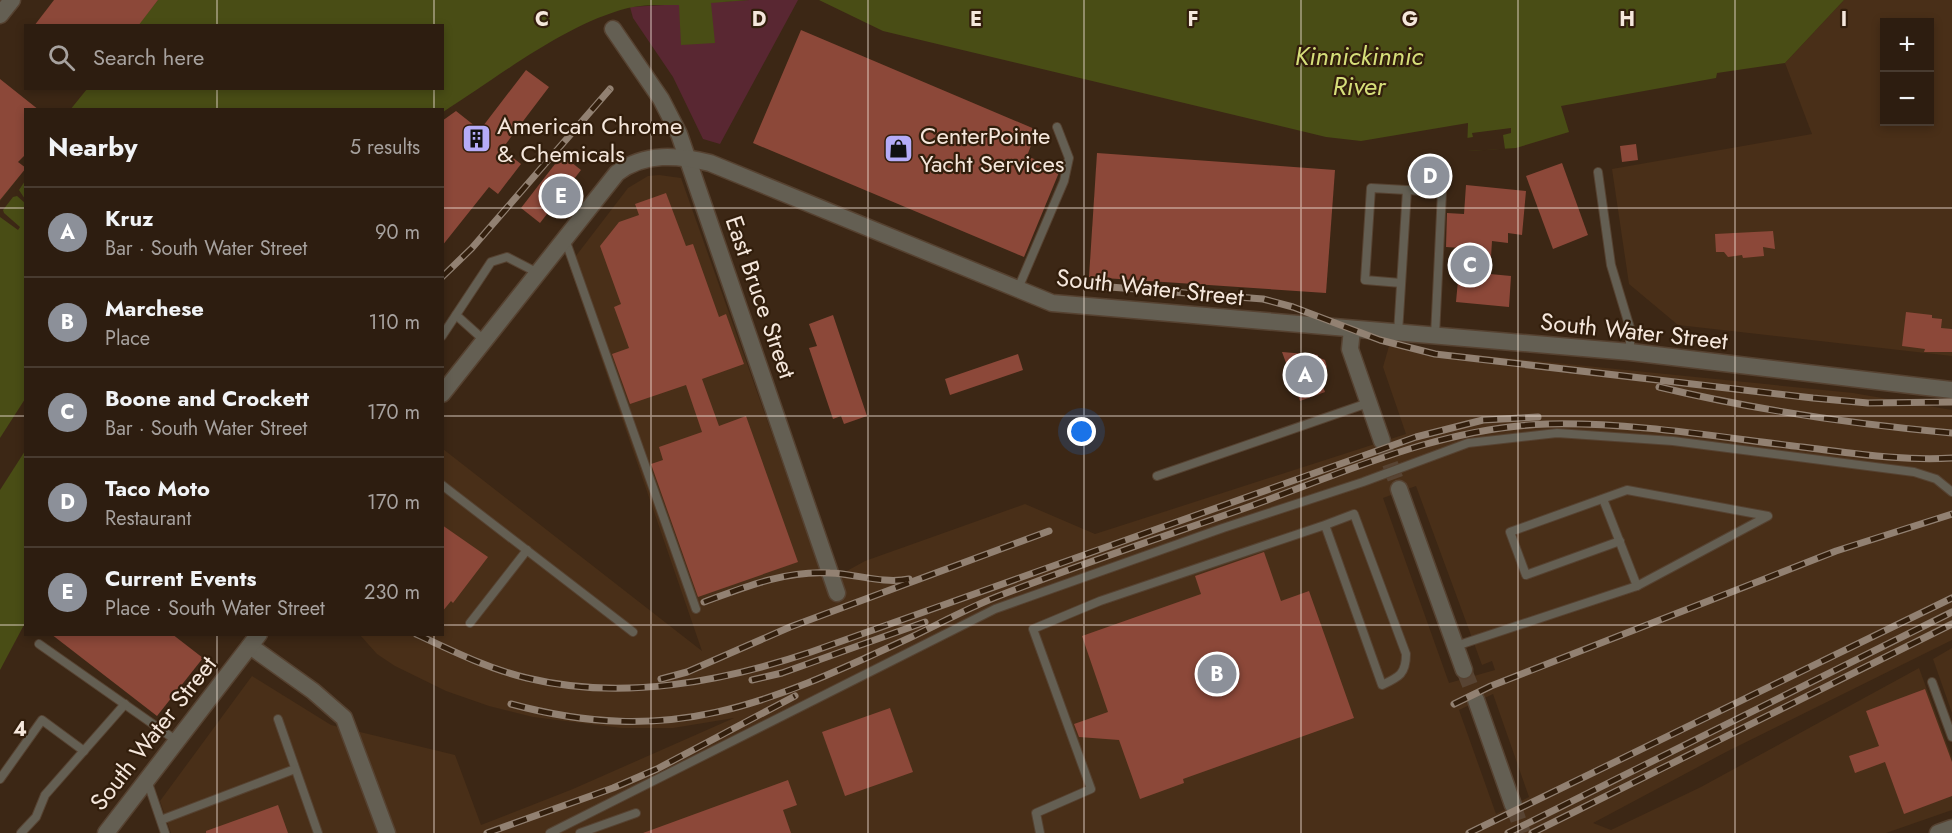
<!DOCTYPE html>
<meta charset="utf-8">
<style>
body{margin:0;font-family:Jost,sans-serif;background:#392a1e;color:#f1f3f6}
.controls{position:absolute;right:18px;top:18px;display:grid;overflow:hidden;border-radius:0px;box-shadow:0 3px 9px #0003}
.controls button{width:54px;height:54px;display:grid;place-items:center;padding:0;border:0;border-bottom:2px solid #483b30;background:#2d1d10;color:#f1f3f6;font:30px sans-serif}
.you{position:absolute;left:1082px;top:432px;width:21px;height:21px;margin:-15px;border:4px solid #fff;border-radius:50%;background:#1a73e8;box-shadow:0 0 0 9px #1a73e833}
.badge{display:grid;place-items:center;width:39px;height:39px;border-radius:50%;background:#8c9099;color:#fff;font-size:20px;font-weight:700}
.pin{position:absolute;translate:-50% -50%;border:3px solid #fff;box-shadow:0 2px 6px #0006}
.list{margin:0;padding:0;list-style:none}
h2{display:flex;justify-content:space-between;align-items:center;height:78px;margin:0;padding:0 24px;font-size:26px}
h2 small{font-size:20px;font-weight:400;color:#a7a29f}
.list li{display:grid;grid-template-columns:39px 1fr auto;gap:18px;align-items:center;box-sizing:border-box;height:90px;padding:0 24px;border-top:2px solid #483b30}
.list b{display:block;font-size:22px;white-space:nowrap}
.list p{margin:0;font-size:20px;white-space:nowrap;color:#a7a29f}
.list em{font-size:20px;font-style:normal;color:#a7a29f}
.icon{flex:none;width:33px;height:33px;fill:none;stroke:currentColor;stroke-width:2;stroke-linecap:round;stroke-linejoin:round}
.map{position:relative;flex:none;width:1952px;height:833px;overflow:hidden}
.search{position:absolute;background:#2d1d10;box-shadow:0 3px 9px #0003;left:24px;top:24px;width:420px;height:66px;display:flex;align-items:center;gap:15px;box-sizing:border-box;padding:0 21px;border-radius:0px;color:#a7a29f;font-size:22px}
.panel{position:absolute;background:#2d1d10;box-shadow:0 3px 9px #0003;left:24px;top:108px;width:420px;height:528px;border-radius:0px}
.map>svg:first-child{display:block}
</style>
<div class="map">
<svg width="1952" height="833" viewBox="0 0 1952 833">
<rect width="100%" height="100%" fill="#3c2715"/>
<!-- built -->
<g fill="#492f18" fill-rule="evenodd">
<path d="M1844 0H1952V356L1678 325 1629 284 1612 169 1812 134 1785 63ZM1884 22H1930V122H1884Z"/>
<path d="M659 175 681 178 825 583 865 561 1025 504 1095 534 1406 434 1383 367 1389 346 1853 393 1952 410V640L1726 752 1593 823 1611 830 1701 787 1919 668 1952 758V810L1886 833H171L160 801 252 676 331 725 455 755 481 825 573 789 734 718 673 728H621L533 717 489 706 446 691 395 666 377 654 360 635 442 634 443 449 702 651 569 265 628 188 648 176ZM1416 486 1482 665 1492 661 1495 670 1449 683 1383 498ZM1493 694 1529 797 1496 814 1459 710Z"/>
<polygon points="1952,648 1952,713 1933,659"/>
</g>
<!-- green -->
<polygon fill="#592732" points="749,0 798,0 720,144 703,139 673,77 633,18 630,7"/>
<!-- water -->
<g fill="#494d15">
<path d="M158 0H749L711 3 715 43 681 45 679 5C663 5 644 4 628 8 565 24 498 77 443 112L442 110H70L87 89 442 88V26L138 25Z"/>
<polygon points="819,0 1844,0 1785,63 1717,73 1716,78 1561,106 1569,132 1516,148 1467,151 1468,123 1361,141 1326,137 883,31"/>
<polygon points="25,168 25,623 0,670 0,201"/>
</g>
<!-- pier -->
<g fill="#3c2715">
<polygon points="1511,128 1511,133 1503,135 1505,149 1467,151 1467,138 1473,137 1472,133"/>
<polygon points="25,168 25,181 19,190 25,199 25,203 17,196 13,197 3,210 4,213 20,227 18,230 0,217 0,201"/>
<polygon points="25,399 25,451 0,490 0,438"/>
</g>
<!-- building -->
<g fill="#8c4839">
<polygon points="54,0 158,0 138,26 34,26"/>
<polygon points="801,30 1037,130 1027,156 1060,170 1024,257 753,143"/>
<polygon points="526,70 549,87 502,149 521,164 498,194 489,187 442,246 442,121 456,111 480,130"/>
<polygon points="0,79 39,110 26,110 26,154 18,162 26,168 0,200"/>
<polygon points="1636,144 1638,160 1622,162 1620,146"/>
<polygon points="1097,153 1335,170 1326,293 1089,277"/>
<polygon points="562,155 581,170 540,223 521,208"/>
<polygon points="1562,163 1588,235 1553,249 1526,176"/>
<polygon points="1466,185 1526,191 1522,235 1508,233 1508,243 1492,241 1490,274 1511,276 1509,307 1456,302 1461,248 1446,247 1447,213 1464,214"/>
<polygon points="666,193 686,246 693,244 719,317 726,314 744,364 702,379 719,426 746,416 798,562 698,597 651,464 663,460 659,447 702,432 686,385 630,404 612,354 629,348 614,307 621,304 600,246 619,222 639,215 635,204"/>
<polygon points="1773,231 1775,249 1763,247 1764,256 1743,258 1742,255 1728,257 1724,252 1716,252 1715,234"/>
<polygon points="1906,312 1932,315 1932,318 1942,319 1941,328 1952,329 1952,352 1924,352 1925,349 1902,346"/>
<polygon points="833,315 867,416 844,424 841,416 833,419 809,348 817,346 809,324"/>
<polygon points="1282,352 1318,355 1317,357 1325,360 1327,367 1321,381 1325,392 1300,401"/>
<polygon points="1018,354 1023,370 950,395 945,379"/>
<polygon points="442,525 488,557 453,603 451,601 442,612"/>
<polygon points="1264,552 1281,601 1309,591 1354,718 1183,779 1184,783 1140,799 1119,740 1079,737 1074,724 1108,712 1082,636 1201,594 1195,576"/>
<polygon points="51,634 172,634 203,658 157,716"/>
<polygon points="1925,689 1952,762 1952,796 1904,814 1885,762 1855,773 1849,756 1879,746 1866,711"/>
<polygon points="890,708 913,772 845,796 822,732"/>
<polygon points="788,780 797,805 783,810 791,833 643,833"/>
<polygon points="278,805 288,833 206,833 206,831"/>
</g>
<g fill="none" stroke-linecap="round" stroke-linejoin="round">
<!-- street-tunnel -->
<g stroke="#584433" stroke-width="16" stroke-dasharray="16 8" stroke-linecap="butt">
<polyline points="1382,441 1399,489"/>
<polyline points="1464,670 1476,700"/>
<polyline points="1513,805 1523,833"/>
</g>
<defs>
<g id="lane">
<polyline points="1598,172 1611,265 1630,328 1630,352"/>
<polyline points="565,239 696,609"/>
<polyline points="1401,283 1365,280 1371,188 1442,192 1435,336"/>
<polyline points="1017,291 1064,181 1069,158 1057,127"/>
<polyline points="456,315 485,341"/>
<polyline points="1398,333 1407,190"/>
<polyline points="442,336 491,262 507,257 538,273"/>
<polyline points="1157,476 1368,403"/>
<polyline points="442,485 633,632"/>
<polyline points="1603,499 1637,586"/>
<polyline points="470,623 527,550"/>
<polyline points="39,644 177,741"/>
<polyline points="1456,646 1637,586 1768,516 1627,490 1510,532 1526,575 1620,541"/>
<polyline points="1932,682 1952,737"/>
<polyline points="278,719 318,833"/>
<polyline points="0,779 42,720 84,751"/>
<polyline points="147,780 165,833"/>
<polyline points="161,820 295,769"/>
<polyline points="21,833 36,817 45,795 125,704"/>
<polyline points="550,833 995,609 1223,528 1363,482 1468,443 1557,433 1673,441 1914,472 1936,479 1952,492"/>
<polyline points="580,833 636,813"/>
<path d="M1040 833 1036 813 1091 789 1033 629 1100 601 1325 525 1382 685C1399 677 1406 674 1406 654L1354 514 1325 525"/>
</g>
<g id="street">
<polyline points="0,15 12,0"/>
<polyline points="613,29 661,99 679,134 837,593"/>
<polyline points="1352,329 1350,349 1382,441"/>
<path d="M442 394 617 173C645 152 678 155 710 163L1052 303 1630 352 1952 390"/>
<polyline points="1399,489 1464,670"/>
<polyline points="250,646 313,691 344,718 387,833"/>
<polyline points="1476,700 1513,805"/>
<polyline points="106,833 259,634"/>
<polyline points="1938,833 1952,828"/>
</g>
</defs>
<!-- lane casing -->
<use href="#lane" stroke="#564231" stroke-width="10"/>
<!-- street casing -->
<use href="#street" stroke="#564231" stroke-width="19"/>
<!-- lane -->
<use href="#lane" stroke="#645f53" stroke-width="8"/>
<!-- street -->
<use href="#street" stroke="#645f53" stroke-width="16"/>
<defs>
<g id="rail">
<polyline points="442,277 472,248 610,89"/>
<polyline points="1097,286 1263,299 1293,307 1380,340 1435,354 1813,398 1868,403 1952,402"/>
<path d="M1659 387C1755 410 1853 424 1952 433"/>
<path d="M704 602C745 587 786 570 830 573 856 574 883 584 909 579"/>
<path d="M416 634C452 651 489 669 527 678 622 701 721 682 811 652L1416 437 1483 420 1538 417"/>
<polyline points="661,679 687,672 790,627 1049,531"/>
<polyline points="752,680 782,673 925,622"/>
<path d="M511 704C670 747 765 705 907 639 937 625 966 609 996 597 1080 564 1166 536 1251 506 1347 471 1444 427 1547 424 1632 422 1718 437 1802 447 1852 453 1901 461 1952 458"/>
<polyline points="1454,704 1491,686 1836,551 1952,514"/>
<polyline points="487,833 613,788 657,769 795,696"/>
<polyline points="1469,833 1952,598"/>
<polyline points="1508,833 1952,612"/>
<polyline points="1532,833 1952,624"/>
</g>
</defs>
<!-- rail casing -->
<use href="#rail" stroke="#928172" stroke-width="7"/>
<!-- rail -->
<use href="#rail" stroke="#321e0c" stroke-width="4.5" stroke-dasharray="14" stroke-linecap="butt"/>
</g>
<!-- grid -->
<path fill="none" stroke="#f5e7dc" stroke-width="1.5" stroke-opacity="0.55" d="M217 0V26M434 0V26M651 0V833M868 0V833M1084 0V833M1301 0V833M1518 0V833M1735 0V833M217 88V110M434 88V110M0 208H26M442 208H1952M0 416H26M442 416H1952M0 625H26M442 625H1952M217 634V833M434 634V833"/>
<!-- icons -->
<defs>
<symbol id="building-square" viewBox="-11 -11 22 22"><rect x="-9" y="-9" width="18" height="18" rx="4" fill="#b5acf8" stroke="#321e0c"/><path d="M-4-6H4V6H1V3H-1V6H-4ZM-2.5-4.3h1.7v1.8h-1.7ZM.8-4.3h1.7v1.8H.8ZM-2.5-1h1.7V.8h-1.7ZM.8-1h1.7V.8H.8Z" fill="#111"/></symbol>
<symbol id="shop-square" viewBox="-11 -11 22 22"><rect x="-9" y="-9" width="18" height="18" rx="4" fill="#b5acf8" stroke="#321e0c"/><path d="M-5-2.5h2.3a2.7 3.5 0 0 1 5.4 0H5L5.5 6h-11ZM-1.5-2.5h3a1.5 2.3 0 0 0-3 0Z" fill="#111"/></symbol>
</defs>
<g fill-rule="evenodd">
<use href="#building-square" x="460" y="122" width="33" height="33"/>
<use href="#shop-square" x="882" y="132" width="33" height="33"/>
</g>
<g text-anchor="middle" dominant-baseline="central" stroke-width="4.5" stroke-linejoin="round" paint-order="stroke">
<!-- poi labels -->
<g font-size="24" fill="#f5e7dc" stroke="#321e0c" text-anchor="start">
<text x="497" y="125">American Chrome<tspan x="497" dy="28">&amp; Chemicals</tspan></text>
<text x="920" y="135">CenterPointe<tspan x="920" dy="28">Yacht Services</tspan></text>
</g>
<!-- street labels -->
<g font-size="24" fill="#f5e7dc" stroke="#321e0c">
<text transform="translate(1150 287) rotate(6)">South Water Street</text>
<text transform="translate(761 297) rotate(71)">East Bruce Street</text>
<text transform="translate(1634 331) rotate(6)">South Water Street</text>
<text transform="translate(153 733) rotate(-52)">South Water Street</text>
</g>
<!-- water labels -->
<g font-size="26" font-style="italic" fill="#d5de79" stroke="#321e0c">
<text x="1359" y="56">Kinnickinnic<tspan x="1359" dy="30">River</tspan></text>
</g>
</g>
<g font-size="20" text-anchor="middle" font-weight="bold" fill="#f5e7dc" stroke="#321e0c" stroke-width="4.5" stroke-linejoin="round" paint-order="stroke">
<text x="542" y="26">C</text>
<text x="759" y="26">D</text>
<text x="976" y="26">E</text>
<text x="1193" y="26">F</text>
<text x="1410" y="26">G</text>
<text x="1627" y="26">H</text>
<text x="1844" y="26">I</text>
<text x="20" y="736">4</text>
</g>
</svg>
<div class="controls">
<button>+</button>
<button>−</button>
</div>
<div class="you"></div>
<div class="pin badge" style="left:1305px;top:375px">A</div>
<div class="pin badge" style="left:1217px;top:674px">B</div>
<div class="pin badge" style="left:1470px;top:265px">C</div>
<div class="pin badge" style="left:1430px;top:176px">D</div>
<div class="pin badge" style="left:561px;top:196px">E</div>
<div class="search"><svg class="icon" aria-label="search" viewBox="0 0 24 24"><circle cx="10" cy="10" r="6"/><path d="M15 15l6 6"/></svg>Search here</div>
<section class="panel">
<h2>Nearby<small>5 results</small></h2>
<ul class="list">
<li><span class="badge">A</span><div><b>Kruz</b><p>Bar · South Water Street</p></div><em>90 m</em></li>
<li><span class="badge">B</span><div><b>Marchese</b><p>Place</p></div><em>110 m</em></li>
<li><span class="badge">C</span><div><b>Boone and Crockett</b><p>Bar · South Water Street</p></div><em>170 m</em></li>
<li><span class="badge">D</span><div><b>Taco Moto</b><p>Restaurant</p></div><em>170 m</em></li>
<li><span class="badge">E</span><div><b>Current Events</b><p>Place · South Water Street</p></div><em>230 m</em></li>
</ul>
</section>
</div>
